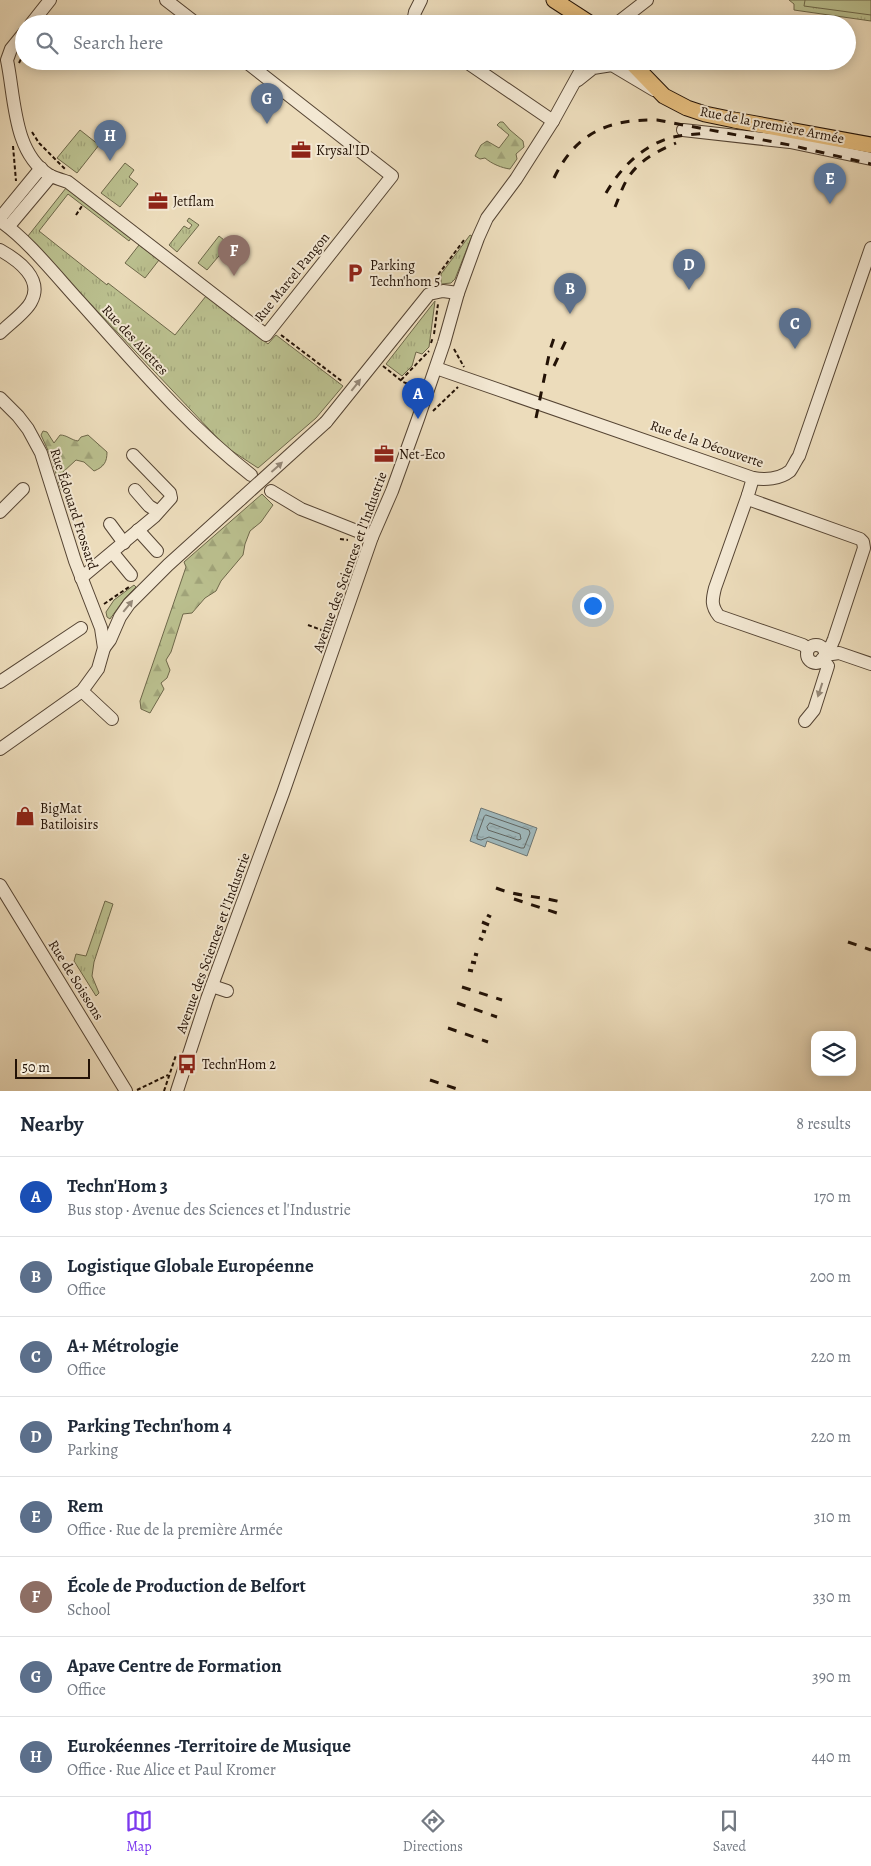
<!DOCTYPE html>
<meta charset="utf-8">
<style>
body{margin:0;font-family:Alegreya,serif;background:#f6f6f7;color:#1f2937}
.controls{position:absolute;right:15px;bottom:15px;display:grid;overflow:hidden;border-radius:10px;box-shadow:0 2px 12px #0003}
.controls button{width:45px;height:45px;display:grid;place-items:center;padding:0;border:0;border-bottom:1px solid #e0e1e3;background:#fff;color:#1f2937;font:25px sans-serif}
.scale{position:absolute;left:15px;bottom:12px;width:75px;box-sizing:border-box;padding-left:5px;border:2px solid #231206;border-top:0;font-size:14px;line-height:18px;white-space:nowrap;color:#231206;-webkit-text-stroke:4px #f3e8d3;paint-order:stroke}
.you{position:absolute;left:592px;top:605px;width:18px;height:18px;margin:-12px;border:4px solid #fff;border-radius:50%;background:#1a73e8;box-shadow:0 0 0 8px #1a73e833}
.badge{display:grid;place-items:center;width:32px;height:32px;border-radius:50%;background:#7c3aed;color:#fff;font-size:16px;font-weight:700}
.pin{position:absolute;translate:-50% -41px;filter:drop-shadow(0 1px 2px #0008)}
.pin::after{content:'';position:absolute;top:26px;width:18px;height:15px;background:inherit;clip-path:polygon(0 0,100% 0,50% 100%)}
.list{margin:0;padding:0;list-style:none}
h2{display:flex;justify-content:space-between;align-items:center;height:65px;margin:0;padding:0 20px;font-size:21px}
h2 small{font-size:16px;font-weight:400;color:#747a83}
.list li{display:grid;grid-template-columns:32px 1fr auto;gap:15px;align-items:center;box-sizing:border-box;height:80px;padding:0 20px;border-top:1px solid #e0e1e3}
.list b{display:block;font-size:19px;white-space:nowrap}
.list p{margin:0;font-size:16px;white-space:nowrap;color:#747a83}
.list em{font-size:16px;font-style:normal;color:#747a83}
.icon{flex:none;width:28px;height:28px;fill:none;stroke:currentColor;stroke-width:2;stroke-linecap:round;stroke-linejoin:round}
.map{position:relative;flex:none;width:871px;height:1091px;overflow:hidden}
.search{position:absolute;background:#fff;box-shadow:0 2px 12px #0003;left:15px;right:15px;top:15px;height:55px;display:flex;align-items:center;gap:12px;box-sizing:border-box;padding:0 18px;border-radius:28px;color:#747a83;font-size:19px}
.sheet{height:705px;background:#fff}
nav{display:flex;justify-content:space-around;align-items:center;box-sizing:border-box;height:70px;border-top:1px solid #e0e1e3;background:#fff;font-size:14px;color:#747a83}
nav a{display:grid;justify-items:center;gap:2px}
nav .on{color:#7c3aed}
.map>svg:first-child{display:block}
</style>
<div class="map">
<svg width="871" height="1091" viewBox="0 0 871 1091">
<defs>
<pattern id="grass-tufts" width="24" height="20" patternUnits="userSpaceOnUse" patternTransform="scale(1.25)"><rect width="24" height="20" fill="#babf8e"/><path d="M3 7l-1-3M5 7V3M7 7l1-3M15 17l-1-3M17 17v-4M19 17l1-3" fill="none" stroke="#a0a379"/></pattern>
<pattern id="forest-firs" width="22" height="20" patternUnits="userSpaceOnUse" patternTransform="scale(1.25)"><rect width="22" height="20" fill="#babf8e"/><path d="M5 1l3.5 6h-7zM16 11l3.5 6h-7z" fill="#a0a379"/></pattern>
<pattern id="water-ripples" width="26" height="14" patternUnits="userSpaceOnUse" patternTransform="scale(1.25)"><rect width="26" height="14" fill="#9fb8bc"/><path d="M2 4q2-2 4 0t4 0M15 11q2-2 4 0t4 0" fill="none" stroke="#899da0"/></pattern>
</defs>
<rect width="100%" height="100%" fill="#ecdcbb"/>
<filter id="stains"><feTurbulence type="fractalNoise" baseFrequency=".004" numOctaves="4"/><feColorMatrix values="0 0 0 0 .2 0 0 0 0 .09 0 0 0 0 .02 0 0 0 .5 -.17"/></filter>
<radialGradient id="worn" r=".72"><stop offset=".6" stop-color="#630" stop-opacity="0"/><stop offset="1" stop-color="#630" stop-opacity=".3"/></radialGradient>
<!-- grass -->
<g fill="url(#grass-tufts)" stroke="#6e684a">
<polygon points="789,0 871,0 871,21 794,10 794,4"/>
<polygon points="80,130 99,145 77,173 57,158"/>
<polygon points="125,163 134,170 129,177 138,184 120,207 101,193"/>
<polygon points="66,188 131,238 129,241 68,194 39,231 107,285 108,283 175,335 206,296 268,344 276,335 343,386 316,418 258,468 226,447 29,239 28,236"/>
<polygon points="189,218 199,225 177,252 169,245 184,226 189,229 192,225 187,221"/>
<polygon points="470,235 472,236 455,279 451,283 441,284 441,274"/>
<polygon points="219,236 229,244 207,270 198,263"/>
<polygon points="139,245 159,260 145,278 125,263"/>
<polygon points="435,301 429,347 422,354 416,352 412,366 402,376 386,364"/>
<polygon points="134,585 136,587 125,598 110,619 107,617 106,612 114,600"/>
<polygon points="105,901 113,904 94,962 92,976 99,993 96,996 74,961 76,954 86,956"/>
</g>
<!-- forest -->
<g fill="url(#forest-firs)" stroke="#6e684a">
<path d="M500 122H503L510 130 523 141 524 147 516 154 517 159 510 169C502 168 492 164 485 158L480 159 475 156 481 145 487 141 499 148 509 135 497 125Z"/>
<path d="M43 431 47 432 54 443 60 435C67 435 71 440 78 441L81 437 88 435 107 452C107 462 104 467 94 471L84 462 76 460 62 473 69 484V488L66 491H62L60 487 51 457 41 435Z"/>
<polygon points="262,494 273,505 261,522 250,531 245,544 243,555 221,581 216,591 205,598 192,613 183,614 171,652 166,660 170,670 167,678 161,683 164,689 150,713 141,709 140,701 186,567 184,562"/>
</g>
<!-- garden -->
<polygon fill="#babf8e" stroke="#6e684a" points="805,0 871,0 871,15 804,6"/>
<!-- water -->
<polygon fill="url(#water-ripples)" stroke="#6d7673" points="481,808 537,828 527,856 487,841 485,847 470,841"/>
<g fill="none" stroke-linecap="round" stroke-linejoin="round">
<!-- shore -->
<g stroke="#616561" stroke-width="1">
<polygon points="486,815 529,830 530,833 524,848 521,848 489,837 481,840 477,839 477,836 484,817"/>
<polygon points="490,823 520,834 521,839 518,840 488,830 487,827"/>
</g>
<defs>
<g id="minor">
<polyline points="166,0 197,24"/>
<polyline points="31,24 50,0"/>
<polyline points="414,24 413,22 415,12 421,0"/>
<polyline points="616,24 647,0"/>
<path d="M24 33 11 49 7 60C15 98 13 152 49 175 55 178 62 180 68 182L266 335 392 176 245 61"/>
<polyline points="465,61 553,121"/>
<polyline points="578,80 593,68 612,65 654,90"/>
<polyline points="683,130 790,142 871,159"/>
<polyline points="0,218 41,168"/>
<path d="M0 221C27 239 57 277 80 302 134 362 187 425 251 475"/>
<polyline points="9,226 51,176"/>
<path d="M0 250C18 260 44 279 31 302 26 312 9 324 0 333"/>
<path d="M436 368 753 478C765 480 780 479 790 471 793 467 796 460 799 456L871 248"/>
<polyline points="0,398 18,416 28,429 41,453 75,561 101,628 104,648 98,669 82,691 0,749"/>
<polyline points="326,422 429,294 443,291 458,293"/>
<polyline points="753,478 748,495 748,499 860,539 863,542 864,548 834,639 831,646 825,650"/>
<polyline points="135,490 149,506 157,511"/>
<polyline points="271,491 301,509 372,537"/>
<path d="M748 495 715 588C712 600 711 606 719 616L803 645 808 649"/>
<polyline points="0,512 23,489"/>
<polyline points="110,524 124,543"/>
<polyline points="138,530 157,551"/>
<polyline points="113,553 131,575"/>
<polyline points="81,578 154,517 171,498 170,493 133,455"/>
<circle cx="816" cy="654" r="9"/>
<polyline points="104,648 110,640 120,617 129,604 168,565 241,499"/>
<polyline points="825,655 839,653 871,664"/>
<polyline points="0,682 81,628"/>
<polyline points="82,691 112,719"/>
<polyline points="805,721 814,710 828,666 822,659"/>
<polyline points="0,885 126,1091"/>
<polyline points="212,986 227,991"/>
<polyline points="177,1091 207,999 283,793 372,537 392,491 418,419 444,343 458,293 478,238 487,218 516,179 553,121 586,61"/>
</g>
<g id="major">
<polyline points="554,0 591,24"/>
<polyline points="630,61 664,96 687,108 705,114 734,120 871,145"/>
</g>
</defs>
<!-- minor casing -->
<use href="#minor" stroke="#543" stroke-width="14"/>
<!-- major casing -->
<use href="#major" stroke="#231206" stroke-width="17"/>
<!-- path -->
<g stroke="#231206" stroke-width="2" stroke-dasharray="4 2.5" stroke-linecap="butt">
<polyline points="19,63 22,57"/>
<polyline points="32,132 39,143 65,169"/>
<polyline points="13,146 16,181"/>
<polyline points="76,215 82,206"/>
<polyline points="438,281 438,275 464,240"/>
<polyline points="434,334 438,304"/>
<polyline points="281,335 343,382"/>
<polyline points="431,343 433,337"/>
<polyline points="454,349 464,367"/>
<polyline points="383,366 403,382 417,387"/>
<polyline points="401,380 429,351"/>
<polyline points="433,411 458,387"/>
<polyline points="340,539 348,540"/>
<polyline points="104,604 129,587"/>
<polyline points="308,625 327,632"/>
<polyline points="137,1090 168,1075"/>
<polyline points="164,1091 176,1055"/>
</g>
<!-- minor -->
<use href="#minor" stroke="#f3e8d3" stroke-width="12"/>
<!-- major -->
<use href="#major" stroke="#e6be7e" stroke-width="15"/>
<!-- rail -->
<g stroke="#231206" stroke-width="3" stroke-dasharray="9 9" stroke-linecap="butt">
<path d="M554 178C576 133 608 119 657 120L790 145 871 164"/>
<path d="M606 193C621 167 643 145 673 137 684 135 696 134 708 133"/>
<path d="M615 207C619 198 622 187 628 178 639 160 658 151 676 143"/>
<polyline points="554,366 568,336"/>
<polyline points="536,418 550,350 555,335"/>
<path d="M496 888C518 897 542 896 564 903"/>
<polyline points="514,899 560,914"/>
<polyline points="487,915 491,917"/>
<polyline points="482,922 489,925"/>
<polyline points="482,931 486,932"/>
<polyline points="479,938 483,940"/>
<polyline points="848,942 871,950"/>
<polyline points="474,954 478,955"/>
<polyline points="471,962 476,963"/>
<polyline points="468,970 473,971"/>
<polyline points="462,987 502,1000"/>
<polyline points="457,1003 497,1017"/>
<polyline points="448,1028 488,1042"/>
<polyline points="430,1080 463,1091"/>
</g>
<defs>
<polyline id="minor-bridge" points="241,499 326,422"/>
</defs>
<!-- minor-bridge casing -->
<use href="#minor-bridge" stroke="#543" stroke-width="14" stroke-linecap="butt"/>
<!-- minor-bridge -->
<use href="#minor-bridge" stroke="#f3e8d3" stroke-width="12"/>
</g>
<!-- one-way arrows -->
<defs><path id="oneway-solid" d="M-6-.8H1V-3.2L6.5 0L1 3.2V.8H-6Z" transform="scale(1.25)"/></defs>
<g fill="#958877">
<use href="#oneway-solid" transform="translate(356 385) rotate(-52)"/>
<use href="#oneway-solid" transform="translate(277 467) rotate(-42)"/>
<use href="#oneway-solid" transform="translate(128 606) rotate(-51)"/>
<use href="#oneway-solid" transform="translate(820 690) rotate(108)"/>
</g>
<!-- icons -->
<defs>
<symbol id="office-bare" viewBox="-9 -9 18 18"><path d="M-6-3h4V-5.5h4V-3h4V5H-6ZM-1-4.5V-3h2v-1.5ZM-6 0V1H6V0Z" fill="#8f2418" stroke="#f3e8d3" stroke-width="2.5" paint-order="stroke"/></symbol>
<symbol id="parking-bare" viewBox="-9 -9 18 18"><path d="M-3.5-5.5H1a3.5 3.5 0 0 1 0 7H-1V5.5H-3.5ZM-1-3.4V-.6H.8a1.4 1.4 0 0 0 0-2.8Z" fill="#8f2418" stroke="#f3e8d3" stroke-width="2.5" paint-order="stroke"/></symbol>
<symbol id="shop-bare" viewBox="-9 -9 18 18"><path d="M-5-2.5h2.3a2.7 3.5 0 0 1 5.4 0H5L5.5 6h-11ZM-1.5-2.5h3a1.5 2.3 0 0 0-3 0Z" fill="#8f2418" stroke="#f3e8d3" stroke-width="2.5" paint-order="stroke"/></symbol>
<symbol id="bus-bare" viewBox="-9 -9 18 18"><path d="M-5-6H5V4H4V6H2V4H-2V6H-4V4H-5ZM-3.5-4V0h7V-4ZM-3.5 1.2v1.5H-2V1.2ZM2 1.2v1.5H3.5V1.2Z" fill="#8f2418" stroke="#f3e8d3" stroke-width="2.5" paint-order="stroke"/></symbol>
</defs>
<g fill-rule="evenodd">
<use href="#office-bare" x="287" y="136" width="28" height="28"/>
<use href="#office-bare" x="144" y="187" width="28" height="28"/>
<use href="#parking-bare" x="341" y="259" width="28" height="28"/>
<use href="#office-bare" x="370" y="440" width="28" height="28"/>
<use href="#shop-bare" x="11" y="802" width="28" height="28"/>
<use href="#bus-bare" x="173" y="1050" width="28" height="28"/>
</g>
<g text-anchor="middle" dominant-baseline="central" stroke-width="4" stroke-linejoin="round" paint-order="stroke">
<!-- street labels -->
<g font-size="14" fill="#231206" stroke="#f3e8d3">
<text transform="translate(772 125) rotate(11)">Rue de la première Armée</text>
<text transform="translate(292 277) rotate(-51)">Rue Marcel Pangon</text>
<text transform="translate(135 340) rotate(47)">Rue des Ailettes</text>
<text transform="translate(707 444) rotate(19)">Rue de la Découverte</text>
<text transform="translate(74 509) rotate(72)">Rue Édouard Frossard</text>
<text transform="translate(350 562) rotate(-70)">Avenue des Sciences et l'Industrie</text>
<text transform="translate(213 943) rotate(-70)">Avenue des Sciences et l'Industrie</text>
<text transform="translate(76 980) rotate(58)">Rue de Soissons</text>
</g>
<!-- poi labels -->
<g font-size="14" fill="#231206" stroke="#f3e8d3" text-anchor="start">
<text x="316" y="150">Krysal'ID</text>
<text x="173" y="201">Jetflam</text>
<text x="370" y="265">Parking<tspan x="370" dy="16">Techn'hom 5</tspan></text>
<text x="399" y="454">Net-Eco</text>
<text x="40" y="808">BigMat<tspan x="40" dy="16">Batiloisirs</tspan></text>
<text x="202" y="1064">Techn'Hom 2</text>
</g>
</g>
<rect width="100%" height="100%" filter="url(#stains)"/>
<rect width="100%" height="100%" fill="url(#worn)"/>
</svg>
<div class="controls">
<button><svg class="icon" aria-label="layers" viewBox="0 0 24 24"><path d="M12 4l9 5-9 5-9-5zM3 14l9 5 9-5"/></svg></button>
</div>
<div class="scale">50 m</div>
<div class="you"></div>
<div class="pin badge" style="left:418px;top:419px;background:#1a4fb4">A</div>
<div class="pin badge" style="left:570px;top:314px;background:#5c6f8a">B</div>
<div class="pin badge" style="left:795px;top:349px;background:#5c6f8a">C</div>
<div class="pin badge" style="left:689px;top:290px;background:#5c6f8a">D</div>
<div class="pin badge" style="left:830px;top:204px;background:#5c6f8a">E</div>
<div class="pin badge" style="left:234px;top:276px;background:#8d6e63">F</div>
<div class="pin badge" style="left:267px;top:124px;background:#5c6f8a">G</div>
<div class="pin badge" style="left:110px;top:161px;background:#5c6f8a">H</div>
<div class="search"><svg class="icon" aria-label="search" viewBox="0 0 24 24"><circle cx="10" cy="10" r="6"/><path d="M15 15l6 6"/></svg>Search here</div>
</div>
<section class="sheet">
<h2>Nearby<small>8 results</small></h2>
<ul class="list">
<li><span class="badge" style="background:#1a4fb4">A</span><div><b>Techn'Hom 3</b><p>Bus stop · Avenue des Sciences et l'Industrie</p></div><em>170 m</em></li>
<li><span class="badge" style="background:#5c6f8a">B</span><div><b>Logistique Globale Européenne</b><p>Office</p></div><em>200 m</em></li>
<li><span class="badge" style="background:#5c6f8a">C</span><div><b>A+ Métrologie</b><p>Office</p></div><em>220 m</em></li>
<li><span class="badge" style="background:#5c6f8a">D</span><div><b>Parking Techn'hom 4</b><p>Parking</p></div><em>220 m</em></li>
<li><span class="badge" style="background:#5c6f8a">E</span><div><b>Rem</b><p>Office · Rue de la première Armée</p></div><em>310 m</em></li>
<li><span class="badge" style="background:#8d6e63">F</span><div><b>École de Production de Belfort</b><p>School</p></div><em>330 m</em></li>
<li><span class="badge" style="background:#5c6f8a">G</span><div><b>Apave Centre de Formation</b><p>Office</p></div><em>390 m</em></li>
<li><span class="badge" style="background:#5c6f8a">H</span><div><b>Eurokéennes -Territoire de Musique</b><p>Office · Rue Alice et Paul Kromer</p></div><em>440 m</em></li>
</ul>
</section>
<nav>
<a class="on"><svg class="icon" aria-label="map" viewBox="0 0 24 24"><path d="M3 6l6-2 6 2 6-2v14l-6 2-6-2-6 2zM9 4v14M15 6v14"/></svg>Map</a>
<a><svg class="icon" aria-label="directions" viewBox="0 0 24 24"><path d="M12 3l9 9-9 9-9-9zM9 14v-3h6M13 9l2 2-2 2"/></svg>Directions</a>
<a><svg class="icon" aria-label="saved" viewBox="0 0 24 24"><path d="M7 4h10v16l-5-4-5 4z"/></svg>Saved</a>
</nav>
